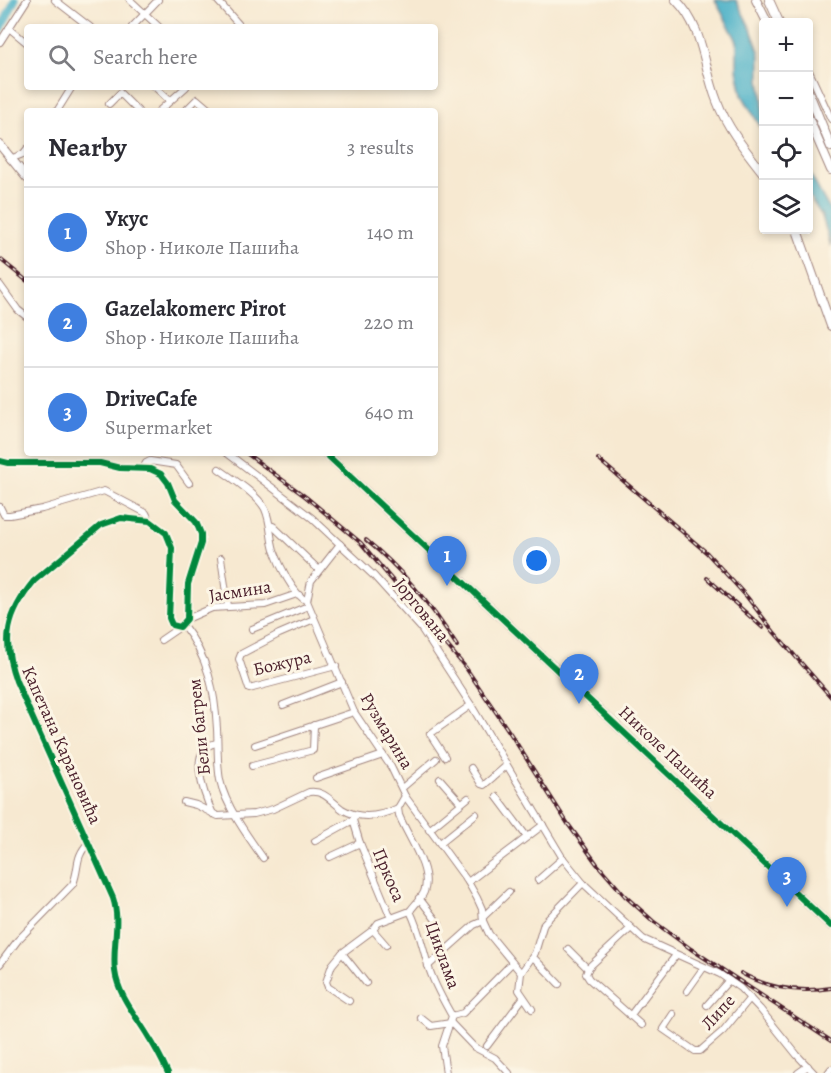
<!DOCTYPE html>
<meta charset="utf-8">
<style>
body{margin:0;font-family:Alegreya,serif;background:#f2f2f3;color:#2b2b33}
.controls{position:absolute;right:18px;top:18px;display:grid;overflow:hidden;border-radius:6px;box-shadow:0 3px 9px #0003}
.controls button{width:54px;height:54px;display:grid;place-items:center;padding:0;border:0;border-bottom:2px solid #e1e1e2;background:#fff;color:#2b2b33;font:30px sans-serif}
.you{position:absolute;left:537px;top:561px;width:21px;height:21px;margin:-15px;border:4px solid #fff;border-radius:50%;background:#1a73e8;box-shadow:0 0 0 9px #1a73e833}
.badge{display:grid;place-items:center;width:39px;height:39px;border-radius:50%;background:#c8321e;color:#fff;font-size:20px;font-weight:700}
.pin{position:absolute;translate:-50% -50px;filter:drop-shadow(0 2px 3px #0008)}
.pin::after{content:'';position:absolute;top:32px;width:21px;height:18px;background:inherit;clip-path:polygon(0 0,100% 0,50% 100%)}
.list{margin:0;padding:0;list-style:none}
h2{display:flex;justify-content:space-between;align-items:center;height:78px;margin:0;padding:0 24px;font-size:26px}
h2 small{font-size:20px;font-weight:400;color:#7c7c81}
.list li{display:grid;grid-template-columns:39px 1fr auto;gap:18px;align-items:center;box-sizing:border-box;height:90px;padding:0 24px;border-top:2px solid #e1e1e2}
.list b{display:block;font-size:22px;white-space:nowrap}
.list p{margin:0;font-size:20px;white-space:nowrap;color:#7c7c81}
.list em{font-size:20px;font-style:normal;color:#7c7c81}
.icon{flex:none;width:33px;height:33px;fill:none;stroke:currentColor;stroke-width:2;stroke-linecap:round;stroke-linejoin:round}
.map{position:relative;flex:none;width:831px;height:1073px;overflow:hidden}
.search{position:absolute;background:#fff;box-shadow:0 3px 9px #0003;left:24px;top:24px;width:414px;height:66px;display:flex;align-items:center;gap:15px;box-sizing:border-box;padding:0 21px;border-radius:6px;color:#7c7c81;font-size:22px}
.panel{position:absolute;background:#fff;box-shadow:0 3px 9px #0003;left:24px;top:108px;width:414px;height:348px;border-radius:6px}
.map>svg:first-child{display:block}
</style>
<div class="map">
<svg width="831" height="1073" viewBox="0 0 831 1073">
<rect width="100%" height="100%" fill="#fcf5e5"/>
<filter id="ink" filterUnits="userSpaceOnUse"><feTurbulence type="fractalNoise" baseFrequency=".0167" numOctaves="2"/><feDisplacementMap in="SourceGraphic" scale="12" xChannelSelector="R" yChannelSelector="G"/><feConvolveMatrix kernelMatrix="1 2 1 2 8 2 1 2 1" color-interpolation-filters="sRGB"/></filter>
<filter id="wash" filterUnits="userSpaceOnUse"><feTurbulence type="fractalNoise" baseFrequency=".008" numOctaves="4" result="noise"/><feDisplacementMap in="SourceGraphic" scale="24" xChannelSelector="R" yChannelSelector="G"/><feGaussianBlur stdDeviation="1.35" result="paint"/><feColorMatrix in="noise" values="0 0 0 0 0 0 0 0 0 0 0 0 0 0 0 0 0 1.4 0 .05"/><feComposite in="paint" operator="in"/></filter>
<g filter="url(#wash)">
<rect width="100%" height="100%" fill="#f7e9d1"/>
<!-- water -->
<g fill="#48b0c7" stroke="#496879" stroke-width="1.5">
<polygon points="715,0 736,0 751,29 760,54 760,78 763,102 763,131 742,95 737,69 737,41"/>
<polygon points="809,172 831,212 831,246 822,216 809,196"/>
</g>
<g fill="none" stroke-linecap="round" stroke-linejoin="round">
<!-- river -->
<polyline stroke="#48b0c7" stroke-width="8" points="0,31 15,0"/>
</g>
</g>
<g filter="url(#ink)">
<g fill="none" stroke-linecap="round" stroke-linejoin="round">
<defs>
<g id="minor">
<polyline points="55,0 90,27"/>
<polyline points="130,0 159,27"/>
<polyline points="217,0 241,27"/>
<polyline points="132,27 158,0"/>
<polyline points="9,28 27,43"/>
<polyline points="0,42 27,0"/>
<polyline points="808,69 831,119"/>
<polyline points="155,87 170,101"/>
<polyline points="109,104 120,93 138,111"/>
<polyline points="57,111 72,87"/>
<polyline points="159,111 186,87"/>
<polyline points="185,111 197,99 211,111"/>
<polyline points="10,159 23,154 27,149"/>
<polyline points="0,285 18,310 27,317"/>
<polyline points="227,453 312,518 374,576 421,628 471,705 562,857 583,883 643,939 720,974 740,988 760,1009 797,1055 814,1073"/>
<path d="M0 461 8 463H100L120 468 150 469 161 474 168 483 175 500 196 522 201 534V543L188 584 187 619 180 627 172 625 169 618 172 548 166 533 150 521 121 518 101 525 34 581C7 614 1 640 16 681L113 898C121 922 112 946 115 971 118 995 136 1016 148 1036 156 1048 162 1060 168 1073"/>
<polyline points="143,468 146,463 150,461 176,465 189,483"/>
<path d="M219 469C232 478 258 495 265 509 271 522 270 537 274 550 279 564 293 595 307 601"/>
<polyline points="0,507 4,515 10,515 42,509 104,491 146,513 150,521"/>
<polyline points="270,525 273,526 319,570"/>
<path d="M340 544 311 581 307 601 354 712 391 767 405 796 398 808 399 815C407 836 433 870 424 892 421 899 414 905 410 911 419 929 422 946 428 965 433 983 443 1000 452 1016L442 1046 446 1073"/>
<polyline points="221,558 228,606"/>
<polyline points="187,619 212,608 265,605 297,594"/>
<polyline points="314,619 279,634 241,654 239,659 249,689 336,666"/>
<path d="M183 625C208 657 215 690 217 729 218 746 217 764 220 780 225 805 248 837 263 858"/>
<polyline points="252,629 308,606"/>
<polyline points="161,640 180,627"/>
<polyline points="283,705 342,682"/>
<polyline points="255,745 354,712"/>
<polyline points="445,757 430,734 471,705"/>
<polyline points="252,766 313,750 314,725"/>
<polyline points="471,768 481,784 484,785 506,766"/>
<polyline points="316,778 383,755"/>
<polyline points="440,779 461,803"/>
<polyline points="402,788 436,759"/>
<polyline points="405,796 468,882 477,898 482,909 483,921 489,934 521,973 519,990 532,1009"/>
<polyline points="497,797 527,837"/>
<path d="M184 802 196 805 218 816 254 814 273 809 309 792C324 790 331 801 342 809 360 820 381 816 398 808"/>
<path d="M213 814C205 797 185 747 217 743"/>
<polyline points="355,815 353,820 360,843 391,918"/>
<polyline points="429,830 468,798"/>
<polyline points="315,841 353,820"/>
<polyline points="440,843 476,814"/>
<polyline points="330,857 360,843"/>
<polyline points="538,880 563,858"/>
<polyline points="468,882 543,825"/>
<polyline points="419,898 439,924"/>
<polyline points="483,917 509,892"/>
<polyline points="631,928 589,967 586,974 589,979 641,1025"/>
<polyline points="373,930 386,945"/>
<polyline points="568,949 588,969"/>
<polyline points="342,953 332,965 326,982 328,987 349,1001"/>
<polyline points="533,957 559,984"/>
<path d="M0 964 18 940 73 884C80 866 74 858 89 842"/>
<polyline points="428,966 474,925 483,921"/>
<polyline points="521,973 535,953 544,923 583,883"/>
<polyline points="366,983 342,953 373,930 378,923 410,911"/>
<polyline points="687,991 704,967"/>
<polyline points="707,1005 729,980"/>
<polyline points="673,1014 663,1029 695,1051 700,1051 723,1031 750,998"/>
<polyline points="452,1016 463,1013 512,963"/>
<polyline points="630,1016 676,955"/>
<polyline points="421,1018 431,1026 451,1023 474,1047 495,1058 509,1073"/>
<polyline points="487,1046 523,998"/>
<polyline points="798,1073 808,1066"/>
<polyline points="828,1073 831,1069"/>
</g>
<g id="major">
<path d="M676 0C704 28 703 66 717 101 727 128 746 151 764 174"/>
<polyline points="0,145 27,178"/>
<polyline points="797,230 831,326"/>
<polyline points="325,453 831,926"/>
</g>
<g id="highway">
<polyline points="756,0 767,22"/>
<polyline points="769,0 779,22"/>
<polyline points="808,91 831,147"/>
<polyline points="808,117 831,170"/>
</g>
</defs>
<!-- minor casing -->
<use href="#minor" stroke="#a0847e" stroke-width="8"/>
<!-- major casing -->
<use href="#major" stroke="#a0847e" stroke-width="10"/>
<!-- highway casing -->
<use href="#highway" stroke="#a0847e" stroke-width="10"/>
<!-- minor -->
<use href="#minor" stroke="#fff" stroke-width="6"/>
<!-- major -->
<use href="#major" stroke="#fff" stroke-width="8"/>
<!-- highway -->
<use href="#highway" stroke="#fff" stroke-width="8"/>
<defs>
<g id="rail">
<polyline points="0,259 27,281"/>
<polyline points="246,453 306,497 361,543 466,668 510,733 568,824 597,864 625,896 653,921 691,949 831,1041"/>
<polyline points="598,459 707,553 747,597 774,632 831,697"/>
<path d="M366 540C403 570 432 606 457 646"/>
<polyline points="707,578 763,628"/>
<path d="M741 973C769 989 798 993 831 988"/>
</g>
</defs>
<!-- rail casing -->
<use href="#rail" stroke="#4a1f2b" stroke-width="4"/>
<!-- rail -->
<use href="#rail" stroke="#fcf5e5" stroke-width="1.5" stroke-dasharray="4.5" stroke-linecap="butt"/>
<defs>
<g id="cycleway">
<polyline points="325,453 831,926"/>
<path d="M0 461 8 463H100L120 468 150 469 161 474 168 483 175 500 196 522 201 534V543L188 584 187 619 180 627 172 625 169 618 172 548 166 533 150 521 121 518 101 525 34 581C7 614 1 640 16 681L113 898C121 922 112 946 115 971 118 995 136 1016 148 1036 156 1048 162 1060 168 1073"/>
</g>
</defs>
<!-- cycleway casing -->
<use href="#cycleway" stroke="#fcf5e5" stroke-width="10"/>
<!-- cycleway -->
<use href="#cycleway" stroke="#00873e" stroke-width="6"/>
</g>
</g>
<g text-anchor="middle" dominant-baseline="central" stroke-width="6" stroke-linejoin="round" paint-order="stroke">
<!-- street labels -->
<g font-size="18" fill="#4a1f2b" stroke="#fcf5e5">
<text transform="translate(240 591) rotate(-9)">Јасмина</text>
<text transform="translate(422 610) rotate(51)">Јоргована</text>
<text transform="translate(282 663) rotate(-13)">Божура</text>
<text transform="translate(199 727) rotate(-96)">Бели багрем</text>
<text transform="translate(387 731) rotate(59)">Рузмарина</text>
<text transform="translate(62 745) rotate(66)">Капетана Карановића</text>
<text transform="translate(668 752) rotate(43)">Николе Пашића</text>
<text transform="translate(389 875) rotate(67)">Пркоса</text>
<text transform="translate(443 955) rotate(70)">Циклама</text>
<text transform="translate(718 1012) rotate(-48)">Липе</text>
</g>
</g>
</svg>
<div class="controls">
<button>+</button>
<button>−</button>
<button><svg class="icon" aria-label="locate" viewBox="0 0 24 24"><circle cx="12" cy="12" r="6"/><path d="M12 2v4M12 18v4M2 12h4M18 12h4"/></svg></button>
<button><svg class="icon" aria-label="layers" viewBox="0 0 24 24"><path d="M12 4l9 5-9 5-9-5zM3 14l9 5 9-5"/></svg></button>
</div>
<div class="you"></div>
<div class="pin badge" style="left:447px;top:586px;background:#3f7fe0">1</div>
<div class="pin badge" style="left:579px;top:704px;background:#3f7fe0">2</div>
<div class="pin badge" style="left:787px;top:907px;background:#3f7fe0">3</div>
<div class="search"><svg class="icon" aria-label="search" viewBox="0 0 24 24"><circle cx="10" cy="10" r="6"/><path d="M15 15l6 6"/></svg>Search here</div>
<section class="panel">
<h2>Nearby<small>3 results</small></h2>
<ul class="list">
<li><span class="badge" style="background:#3f7fe0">1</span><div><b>Укус</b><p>Shop · Николе Пашића</p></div><em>140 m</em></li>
<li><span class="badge" style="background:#3f7fe0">2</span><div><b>Gazelakomerc Pirot</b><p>Shop · Николе Пашића</p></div><em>220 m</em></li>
<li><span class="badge" style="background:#3f7fe0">3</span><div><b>DriveCafe</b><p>Supermarket</p></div><em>640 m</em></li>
</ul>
</section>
</div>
